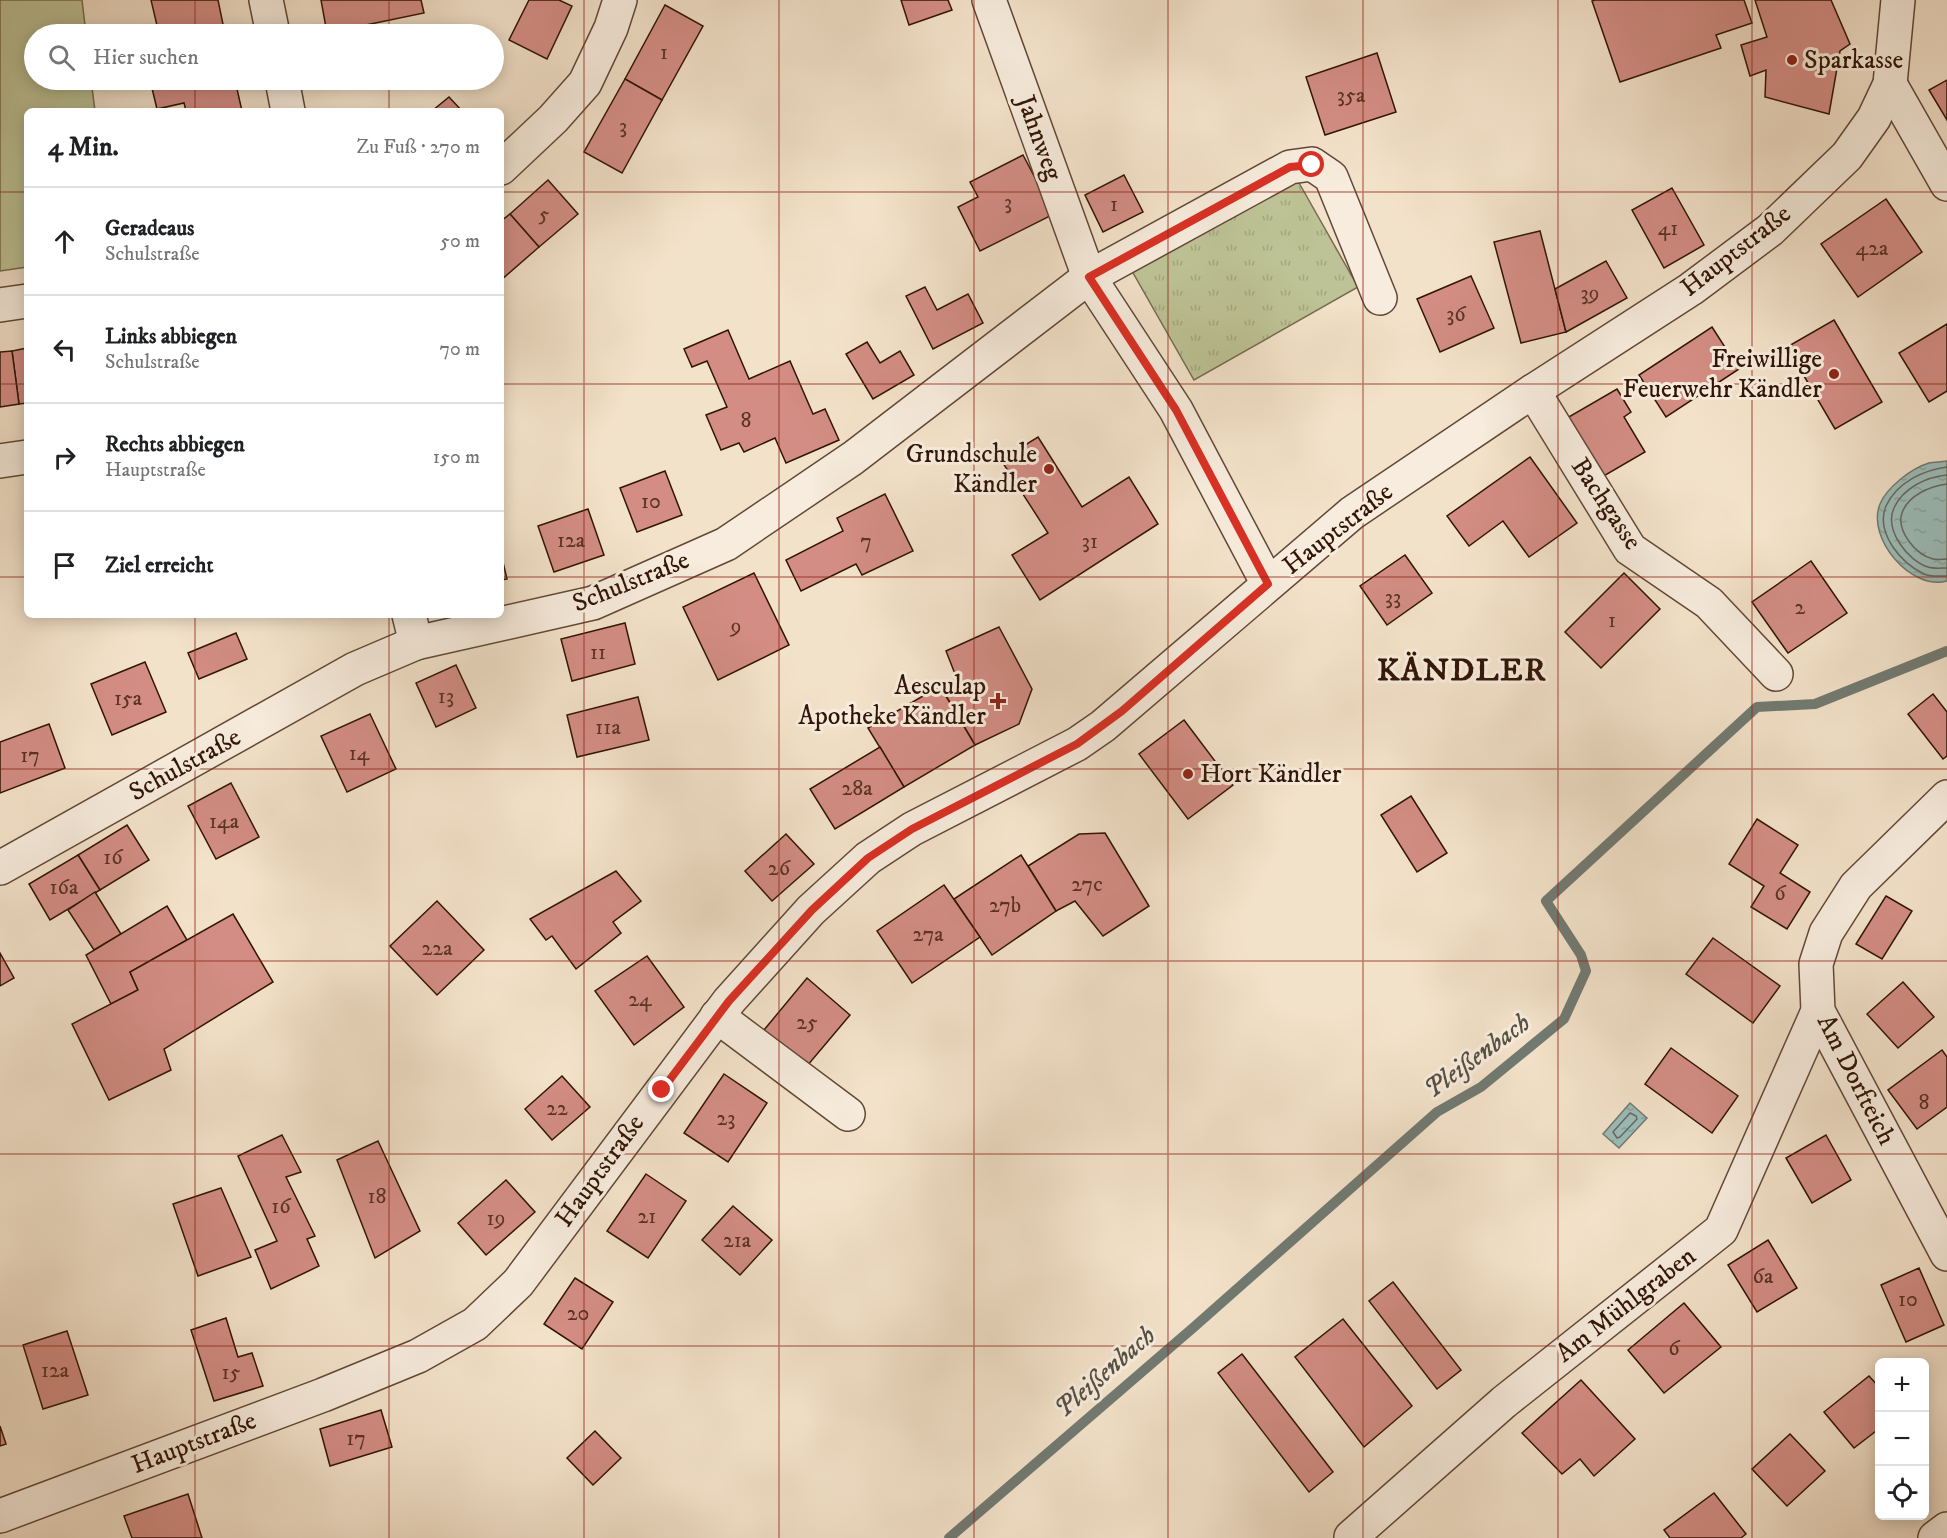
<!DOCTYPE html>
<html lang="de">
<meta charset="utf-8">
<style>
body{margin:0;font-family:"IM FELL DW Pica",serif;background:#f6f6f6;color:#202124}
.controls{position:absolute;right:18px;bottom:18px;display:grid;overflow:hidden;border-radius:9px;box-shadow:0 3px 15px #0003}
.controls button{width:54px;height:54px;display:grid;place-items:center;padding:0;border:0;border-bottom:2px solid #e0e0e0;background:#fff;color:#202124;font:30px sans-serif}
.stop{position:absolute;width:18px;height:18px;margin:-14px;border:4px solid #d93025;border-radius:50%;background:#fff}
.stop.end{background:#d93025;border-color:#fff;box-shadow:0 2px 6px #0008}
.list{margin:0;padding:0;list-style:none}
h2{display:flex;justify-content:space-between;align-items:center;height:78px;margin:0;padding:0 24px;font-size:26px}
h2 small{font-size:20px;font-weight:400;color:#757577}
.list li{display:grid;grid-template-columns:39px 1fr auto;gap:18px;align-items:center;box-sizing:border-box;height:108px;padding:0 24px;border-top:2px solid #e0e0e0}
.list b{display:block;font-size:22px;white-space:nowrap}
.list p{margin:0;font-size:20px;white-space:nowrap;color:#757577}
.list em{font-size:20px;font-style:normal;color:#757577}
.icon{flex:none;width:33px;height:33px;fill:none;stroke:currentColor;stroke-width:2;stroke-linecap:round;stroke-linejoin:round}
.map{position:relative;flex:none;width:1947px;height:1538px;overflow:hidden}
.search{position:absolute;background:#fff;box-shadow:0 3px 15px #0003;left:24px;top:24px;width:480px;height:66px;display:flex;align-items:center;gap:15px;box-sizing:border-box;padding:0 21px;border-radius:33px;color:#757577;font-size:22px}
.panel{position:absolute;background:#fff;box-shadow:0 3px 15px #0003;left:24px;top:108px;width:480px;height:510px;border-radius:9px}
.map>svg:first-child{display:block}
</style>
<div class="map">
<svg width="1947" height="1538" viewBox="0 0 1947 1538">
<defs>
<pattern id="park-tufts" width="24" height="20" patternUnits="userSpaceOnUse" patternTransform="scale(1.5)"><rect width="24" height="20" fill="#bdc396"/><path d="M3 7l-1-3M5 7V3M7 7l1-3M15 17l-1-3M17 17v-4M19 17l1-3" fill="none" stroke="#a3a780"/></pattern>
<pattern id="water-ripples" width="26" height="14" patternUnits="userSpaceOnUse" patternTransform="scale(1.5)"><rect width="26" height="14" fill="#9cbdba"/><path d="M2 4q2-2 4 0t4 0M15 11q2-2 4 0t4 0" fill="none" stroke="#87a29e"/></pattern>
</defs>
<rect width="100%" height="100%" fill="#f3e2ca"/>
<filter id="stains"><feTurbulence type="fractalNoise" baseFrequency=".00333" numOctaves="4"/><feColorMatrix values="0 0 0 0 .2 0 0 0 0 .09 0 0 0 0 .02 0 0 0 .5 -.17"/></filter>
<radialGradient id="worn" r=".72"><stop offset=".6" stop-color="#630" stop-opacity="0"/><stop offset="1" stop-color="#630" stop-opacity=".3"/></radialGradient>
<!-- green -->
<polygon fill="#bdc396" stroke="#776c4e" stroke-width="1.5" points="0,0 82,0 86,34 34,34 34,80 91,80 95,111 27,111 27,267 0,271"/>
<!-- park -->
<polygon fill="url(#park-tufts)" stroke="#776c4e" stroke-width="1.5" points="1294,174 1358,287 1194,380 1128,264"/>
<!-- water -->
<g fill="url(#water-ripples)" stroke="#717a72" stroke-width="1.5">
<path d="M1947 461V581C1911 591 1866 538 1880 504 1887 487 1912 468 1929 463 1934 462 1941 462 1947 461Z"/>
<polygon points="1630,1103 1647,1118 1619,1148 1603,1134"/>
</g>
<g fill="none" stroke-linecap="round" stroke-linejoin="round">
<!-- shore -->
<g stroke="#666960" stroke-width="1.5">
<path d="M1947 467C1924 470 1897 482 1886 506 1875 533 1901 563 1924 574 1930 577 1940 576 1947 576"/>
<path d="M1947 475C1926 477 1903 488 1894 508 1884 530 1908 561 1928 567 1934 569 1941 568 1947 568"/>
<path d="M1947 484C1931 486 1908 495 1902 513 1896 531 1916 555 1933 559 1937 560 1943 559 1947 559"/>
<polygon points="1630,1113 1636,1116 1637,1119 1620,1137 1617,1138 1613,1132"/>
</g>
<!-- stream -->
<polyline stroke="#717a72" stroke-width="10" points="949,1538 1194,1327 1437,1112 1481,1087 1564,1019 1586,971 1581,955 1546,901 1757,707 1815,704 1947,651"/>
</g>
<!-- building -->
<g fill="#d38d84" stroke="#311505" stroke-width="1.5">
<polygon points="151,0 218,0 225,34 159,34"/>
<polygon points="321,0 421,0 424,13 327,33"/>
<polygon points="529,0 559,0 572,6 547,59 509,40"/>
<polygon points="901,0 948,0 952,10 909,25"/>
<polygon points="1595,0 1744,0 1752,23 1716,35 1721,48 1620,82 1592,1"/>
<polygon points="1755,0 1831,0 1850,44 1840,51 1829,114 1765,97 1766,70 1750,76 1741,45 1767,37"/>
<polygon points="665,5 703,26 662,100 625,79"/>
<polygon points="1377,53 1396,112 1325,135 1306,77"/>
<polygon points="625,79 662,100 622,173 584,152"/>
<polygon points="150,80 235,80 242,111 186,111 184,103 157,109"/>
<polygon points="1947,80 1947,120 1929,90"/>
<polygon points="449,97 462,111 432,111"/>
<polygon points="1023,155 1054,214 980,251 958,207 978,197 970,182"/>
<polygon points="1124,175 1143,212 1103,232 1085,195"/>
<polygon points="548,180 578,214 539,247 510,214"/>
<polygon points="1672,188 1704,245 1664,268 1632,210"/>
<polygon points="1886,199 1922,252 1858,297 1821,244"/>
<polygon points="510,214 539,247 501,280 501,221"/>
<polygon points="1540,231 1566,332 1521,343 1494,242"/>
<polygon points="1606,261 1627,298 1566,332 1555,289"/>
<polygon points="1471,276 1494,328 1440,352 1417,299"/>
<polygon points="925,287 937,310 968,294 983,323 933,349 906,296"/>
<polygon points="1834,320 1882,402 1835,429 1787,347"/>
<polygon points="1947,324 1947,391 1929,402 1899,353"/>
<polygon points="1712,327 1739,369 1666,417 1639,375"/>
<polygon points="728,330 749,379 790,361 813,414 825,409 839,440 786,463 775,438 744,452 739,443 721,450 706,415 727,407 707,361 692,367 684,349"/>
<polygon points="867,342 880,363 900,351 914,375 873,399 846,354"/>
<polygon points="27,348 27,403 19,404 12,351"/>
<polygon points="12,351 19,404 0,407 0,352"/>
<polygon points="1617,389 1631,412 1624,417 1645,452 1602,477 1567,418"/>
<polygon points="1038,437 1082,507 1129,477 1158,524 1040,600 1012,555 1048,533 1001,460"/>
<polygon points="1530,457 1577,523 1529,557 1503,521 1469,546 1447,516"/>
<polygon points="665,471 682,515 637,532 620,488"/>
<polygon points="885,494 913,551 862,575 856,564 801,591 786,560 843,531 837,518"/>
<polygon points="588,509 604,555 554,572 538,526"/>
<polygon points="501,554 507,579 501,580"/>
<polygon points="1405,555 1432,593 1387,625 1360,586"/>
<polygon points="1811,561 1847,613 1788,653 1752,602"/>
<polygon points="754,573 789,645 718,680 683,607"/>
<polygon points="1624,573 1660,609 1601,668 1565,632"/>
<polygon points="625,623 635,664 572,681 561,639"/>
<polygon points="999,627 1032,689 1019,724 975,745 940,686 957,679 946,651"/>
<polygon points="236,633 247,659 199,679 188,653"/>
<polygon points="145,662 166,712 112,735 91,684"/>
<polygon points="456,665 476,708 436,727 416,683"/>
<polygon points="940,686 975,745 904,787 868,728"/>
<polygon points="1933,694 1947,712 1947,756 1943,759 1908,714"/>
<polygon points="638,697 649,740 577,757 567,715"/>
<polygon points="370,714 396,769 347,792 321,736"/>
<polygon points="1184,720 1233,785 1188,819 1139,754"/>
<polygon points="49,724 65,768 0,793 0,742"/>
<polygon points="880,747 904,787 835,829 810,789"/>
<polygon points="231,783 259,837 216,859 188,806"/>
<polygon points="1411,796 1447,853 1417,872 1381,815"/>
<polygon points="1757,819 1798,845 1780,873 1810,892 1787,929 1751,907 1764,886 1729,864"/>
<polygon points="127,825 149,860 100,890 78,855"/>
<polygon points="1105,833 1149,906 1103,936 1075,901 1056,911 1028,866 1079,834"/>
<polygon points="786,834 814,864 772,901 745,871"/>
<polygon points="78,855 100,890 50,920 29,884"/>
<polygon points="1021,855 1056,911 992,955 954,899"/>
<polygon points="616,871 641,901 613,922 621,933 576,969 552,936 546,940 530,919"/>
<polygon points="944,885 980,937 912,983 877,931"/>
<polygon points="95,892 121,934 94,950 68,910"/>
<polygon points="1886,896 1912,911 1882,959 1856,944"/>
<polygon points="437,901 484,950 437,995 390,946"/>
<polygon points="167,906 187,940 130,972 138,990 111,1004 86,955"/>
<polygon points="233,914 273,982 164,1049 171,1070 109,1100 72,1024 138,990 130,972"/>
<polygon points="1713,938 1780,986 1753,1023 1686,974"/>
<polygon points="0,953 14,978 0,986"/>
<polygon points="647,956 684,1007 634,1045 595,991"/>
<polygon points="807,978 850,1015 807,1066 764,1030"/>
<polygon points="1903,982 1934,1017 1898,1048 1867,1014"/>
<polygon points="1671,1048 1738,1096 1712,1133 1645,1084"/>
<polygon points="1942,1050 1947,1057 1947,1107 1917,1129 1888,1090"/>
<polygon points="724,1074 767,1103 728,1162 684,1133"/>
<polygon points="562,1076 590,1107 552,1140 525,1109"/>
<polygon points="282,1135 301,1172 286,1177 315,1236 307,1239 319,1266 271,1289 255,1250 277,1241 238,1156"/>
<polygon points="1826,1135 1851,1180 1812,1203 1786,1158"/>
<polygon points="378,1141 420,1231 375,1258 337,1160"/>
<polygon points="646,1174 686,1201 648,1258 607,1231"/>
<polygon points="506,1180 535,1212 486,1255 458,1223"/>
<polygon points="221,1188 251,1257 198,1276 173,1204"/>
<polygon points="733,1206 772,1240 740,1275 702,1240"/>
<polygon points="1768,1240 1797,1288 1757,1312 1728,1265"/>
<polygon points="1919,1268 1944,1325 1906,1342 1881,1285"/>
<polygon points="575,1278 613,1302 582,1349 544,1324"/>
<polygon points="1393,1282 1461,1370 1437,1389 1369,1301"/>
<polygon points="1684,1303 1721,1347 1664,1393 1628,1350"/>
<polygon points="226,1318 238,1357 252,1353 263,1386 214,1401 191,1330"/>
<polygon points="1343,1319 1412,1406 1364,1447 1295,1357"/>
<polygon points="67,1331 88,1395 43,1409 23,1345"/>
<polygon points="1242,1354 1333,1472 1309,1492 1218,1373"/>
<polygon points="1869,1376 1880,1388 1880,1428 1854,1448 1824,1412"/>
<polygon points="1581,1380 1635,1439 1594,1476 1580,1459 1562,1474 1522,1433"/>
<polygon points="381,1410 392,1447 330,1466 320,1429"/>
<polygon points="0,1426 6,1444 0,1446"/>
<polygon points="595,1431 621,1458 593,1485 567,1458"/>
<polygon points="1790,1434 1825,1471 1787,1506 1752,1469"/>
<polygon points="1714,1493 1746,1534 1741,1538 1670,1538 1664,1530"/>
<polygon points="188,1494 202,1538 132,1538 124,1516"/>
</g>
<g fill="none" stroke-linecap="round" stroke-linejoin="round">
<defs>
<g id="minor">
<polyline points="266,0 273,34"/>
<polyline points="989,0 1089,277 1176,410 1268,584"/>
<polyline points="282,80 288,111"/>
<polyline points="1890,84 1947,184"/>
<polyline points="501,168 553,119 585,83 611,28 620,0"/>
<polyline points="0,305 27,301"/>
<polyline points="1533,391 1630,549 1709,603 1776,674"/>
<polyline points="0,461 27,457"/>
<polyline points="409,615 416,643"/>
<polyline points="1947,797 1856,886 1826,933 1816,964 1818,1011 1947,1254"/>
<polyline points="0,868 355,669 416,643 593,603 726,544 853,458 1089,277 1290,167 1312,164 1331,177 1380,298"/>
<polyline points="717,1016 848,1114"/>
<polyline points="0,1516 323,1395 418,1356 475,1324 518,1283 729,1001 811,910 868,858 912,829 1077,744 1103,726 1352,513 1533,391 1691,289 1770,230 1847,156 1874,118 1890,84 1898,0"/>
<polyline points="1351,1537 1504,1402 1721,1230 1818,1011"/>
<polyline points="1935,1538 1947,1529"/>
</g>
</defs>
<!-- minor casing -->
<use href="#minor" stroke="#624836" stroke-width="36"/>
<!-- minor -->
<use href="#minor" stroke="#f7ecdd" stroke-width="33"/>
</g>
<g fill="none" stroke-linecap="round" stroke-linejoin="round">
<!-- route -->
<polyline stroke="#d93025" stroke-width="8" points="662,1090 729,1001 812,910 868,858 912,829 1077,744 1122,711 1268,584 1176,410 1089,277 1290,167 1312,165"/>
</g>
<!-- grid -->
<path fill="none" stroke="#8f2418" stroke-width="1.5" stroke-opacity="0.55" d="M195 0V34M389 0V34M584 0V1538M779 0V1538M974 0V1538M1168 0V1538M1363 0V1538M1558 0V1538M1752 0V1538M195 80V111M389 80V111M0 192H27M501 192H1947M0 384H27M501 384H1947M0 577H27M501 577H1947M195 615V1538M389 615V1538M0 769H1947M0 961H1947M0 1154H1947M0 1346H1947"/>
<!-- markers -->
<g fill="#8f2418" stroke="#f7ecdd" stroke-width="2">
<circle cx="1792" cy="60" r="6"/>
<circle cx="1834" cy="374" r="6"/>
<circle cx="1049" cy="469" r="6"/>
<path d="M995 692h6v6h6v6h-6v6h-6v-6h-6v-6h6z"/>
<circle cx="1188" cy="774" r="6"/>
</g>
<g text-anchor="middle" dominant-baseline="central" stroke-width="6" stroke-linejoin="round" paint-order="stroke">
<!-- number labels -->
<g font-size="22" fill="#5a3325">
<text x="664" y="52">1</text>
<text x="1351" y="95">35a</text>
<text x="623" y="126">3</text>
<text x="1008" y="202">3</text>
<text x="1114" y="204">1</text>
<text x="544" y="214">5</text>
<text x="1668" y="228">41</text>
<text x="1872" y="248">42a</text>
<text x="1590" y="293">39</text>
<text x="1456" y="314">36</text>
<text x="746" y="420">8</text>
<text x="651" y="501">10</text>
<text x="571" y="540">12a</text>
<text x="866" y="541">7</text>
<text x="1090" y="541">31</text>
<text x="1393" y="597">33</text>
<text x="1800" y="607">2</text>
<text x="1612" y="620">1</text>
<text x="736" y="626">9</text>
<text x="598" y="652">11</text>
<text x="446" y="696">13</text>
<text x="128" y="698">15a</text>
<text x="608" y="727">11a</text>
<text x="359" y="753">14</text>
<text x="30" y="755">17</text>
<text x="857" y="788">28a</text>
<text x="224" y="821">14a</text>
<text x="113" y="857">16</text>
<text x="779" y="868">26</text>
<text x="1087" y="884">27c</text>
<text x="64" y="887">16a</text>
<text x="1780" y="893">6</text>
<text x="1005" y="905">27b</text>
<text x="928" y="934">27a</text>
<text x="437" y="948">22a</text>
<text x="640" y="999">24</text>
<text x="807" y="1022">25</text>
<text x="1924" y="1102">8</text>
<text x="557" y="1108">22</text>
<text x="726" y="1118">23</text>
<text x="377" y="1196">18</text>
<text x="281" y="1206">16</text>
<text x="647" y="1216">21</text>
<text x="496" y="1218">19</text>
<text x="737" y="1240">21a</text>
<text x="1763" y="1276">6a</text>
<text x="1908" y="1299">10</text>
<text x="578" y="1313">20</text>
<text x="1674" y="1348">6</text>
<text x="55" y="1370">12a</text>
<text x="231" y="1372">15</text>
<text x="356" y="1438">17</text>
</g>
<!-- poi labels -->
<g font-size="26" fill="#311505" stroke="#f7ecdd" text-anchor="end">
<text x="1804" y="60" text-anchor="start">Sparkasse</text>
<text x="1822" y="359">Freiwillige<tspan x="1822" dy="30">Feuerwehr Kändler</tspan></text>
<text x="1037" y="454">Grundschule<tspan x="1037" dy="30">Kändler</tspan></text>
<text x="986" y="686">Aesculap<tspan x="986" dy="30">Apotheke Kändler</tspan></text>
<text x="1200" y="774" text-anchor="start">Hort Kändler</text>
</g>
<!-- street labels -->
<g font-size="26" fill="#311505" stroke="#f7ecdd">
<text transform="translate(1039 138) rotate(70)">Jahnweg</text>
<text transform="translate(1736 251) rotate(-38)">Hauptstraße</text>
<text transform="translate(1606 504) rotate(56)">Bachgasse</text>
<text transform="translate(1338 529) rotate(-38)">Hauptstraße</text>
<text transform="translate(631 582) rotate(-22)">Schulstraße</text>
<text transform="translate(185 765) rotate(-29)">Schulstraße</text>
<text transform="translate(1856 1080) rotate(63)">Am Dorfteich</text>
<text transform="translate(600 1171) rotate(-54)">Hauptstraße</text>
<text transform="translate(1626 1305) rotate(-38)">Am Mühlgraben</text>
<text transform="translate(194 1443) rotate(-21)">Hauptstraße</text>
</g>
<!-- water labels -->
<g font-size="27" font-style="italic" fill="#565044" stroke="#f7ecdd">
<text transform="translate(1477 1056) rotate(-36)">Pleißenbach</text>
<text transform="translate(1105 1372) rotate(-41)">Pleißenbach</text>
</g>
<!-- district labels -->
<g font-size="32" font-weight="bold" letter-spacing="1.5" fill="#311505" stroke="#f7ecdd">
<text x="1462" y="671">KÄNDLER</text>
</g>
</g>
<rect width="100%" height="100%" filter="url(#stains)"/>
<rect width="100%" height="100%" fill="url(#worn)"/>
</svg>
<div class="controls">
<button>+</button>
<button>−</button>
<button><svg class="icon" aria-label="locate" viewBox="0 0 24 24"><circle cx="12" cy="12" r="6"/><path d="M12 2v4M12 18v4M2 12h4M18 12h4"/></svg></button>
</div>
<div class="stop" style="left:1312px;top:165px"></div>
<div class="stop end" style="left:662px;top:1090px"></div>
<div class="search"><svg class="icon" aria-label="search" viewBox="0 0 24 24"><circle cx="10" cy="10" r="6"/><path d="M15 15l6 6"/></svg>Hier suchen</div>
<section class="panel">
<h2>4 Min.<small>Zu Fuß · 270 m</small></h2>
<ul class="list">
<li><svg class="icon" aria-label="ahead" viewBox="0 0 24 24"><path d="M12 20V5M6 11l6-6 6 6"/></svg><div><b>Geradeaus</b><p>Schulstraße</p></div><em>50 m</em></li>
<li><svg class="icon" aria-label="left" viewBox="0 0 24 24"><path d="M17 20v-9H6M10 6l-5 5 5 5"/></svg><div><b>Links abbiegen</b><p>Schulstraße</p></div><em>70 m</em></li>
<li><svg class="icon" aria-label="right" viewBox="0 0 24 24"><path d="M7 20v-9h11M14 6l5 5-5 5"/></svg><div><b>Rechts abbiegen</b><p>Hauptstraße</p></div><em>150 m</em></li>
<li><svg class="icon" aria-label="arrive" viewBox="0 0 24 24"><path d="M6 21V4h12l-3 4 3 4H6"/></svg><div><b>Ziel erreicht</b></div></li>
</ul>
</section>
</div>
